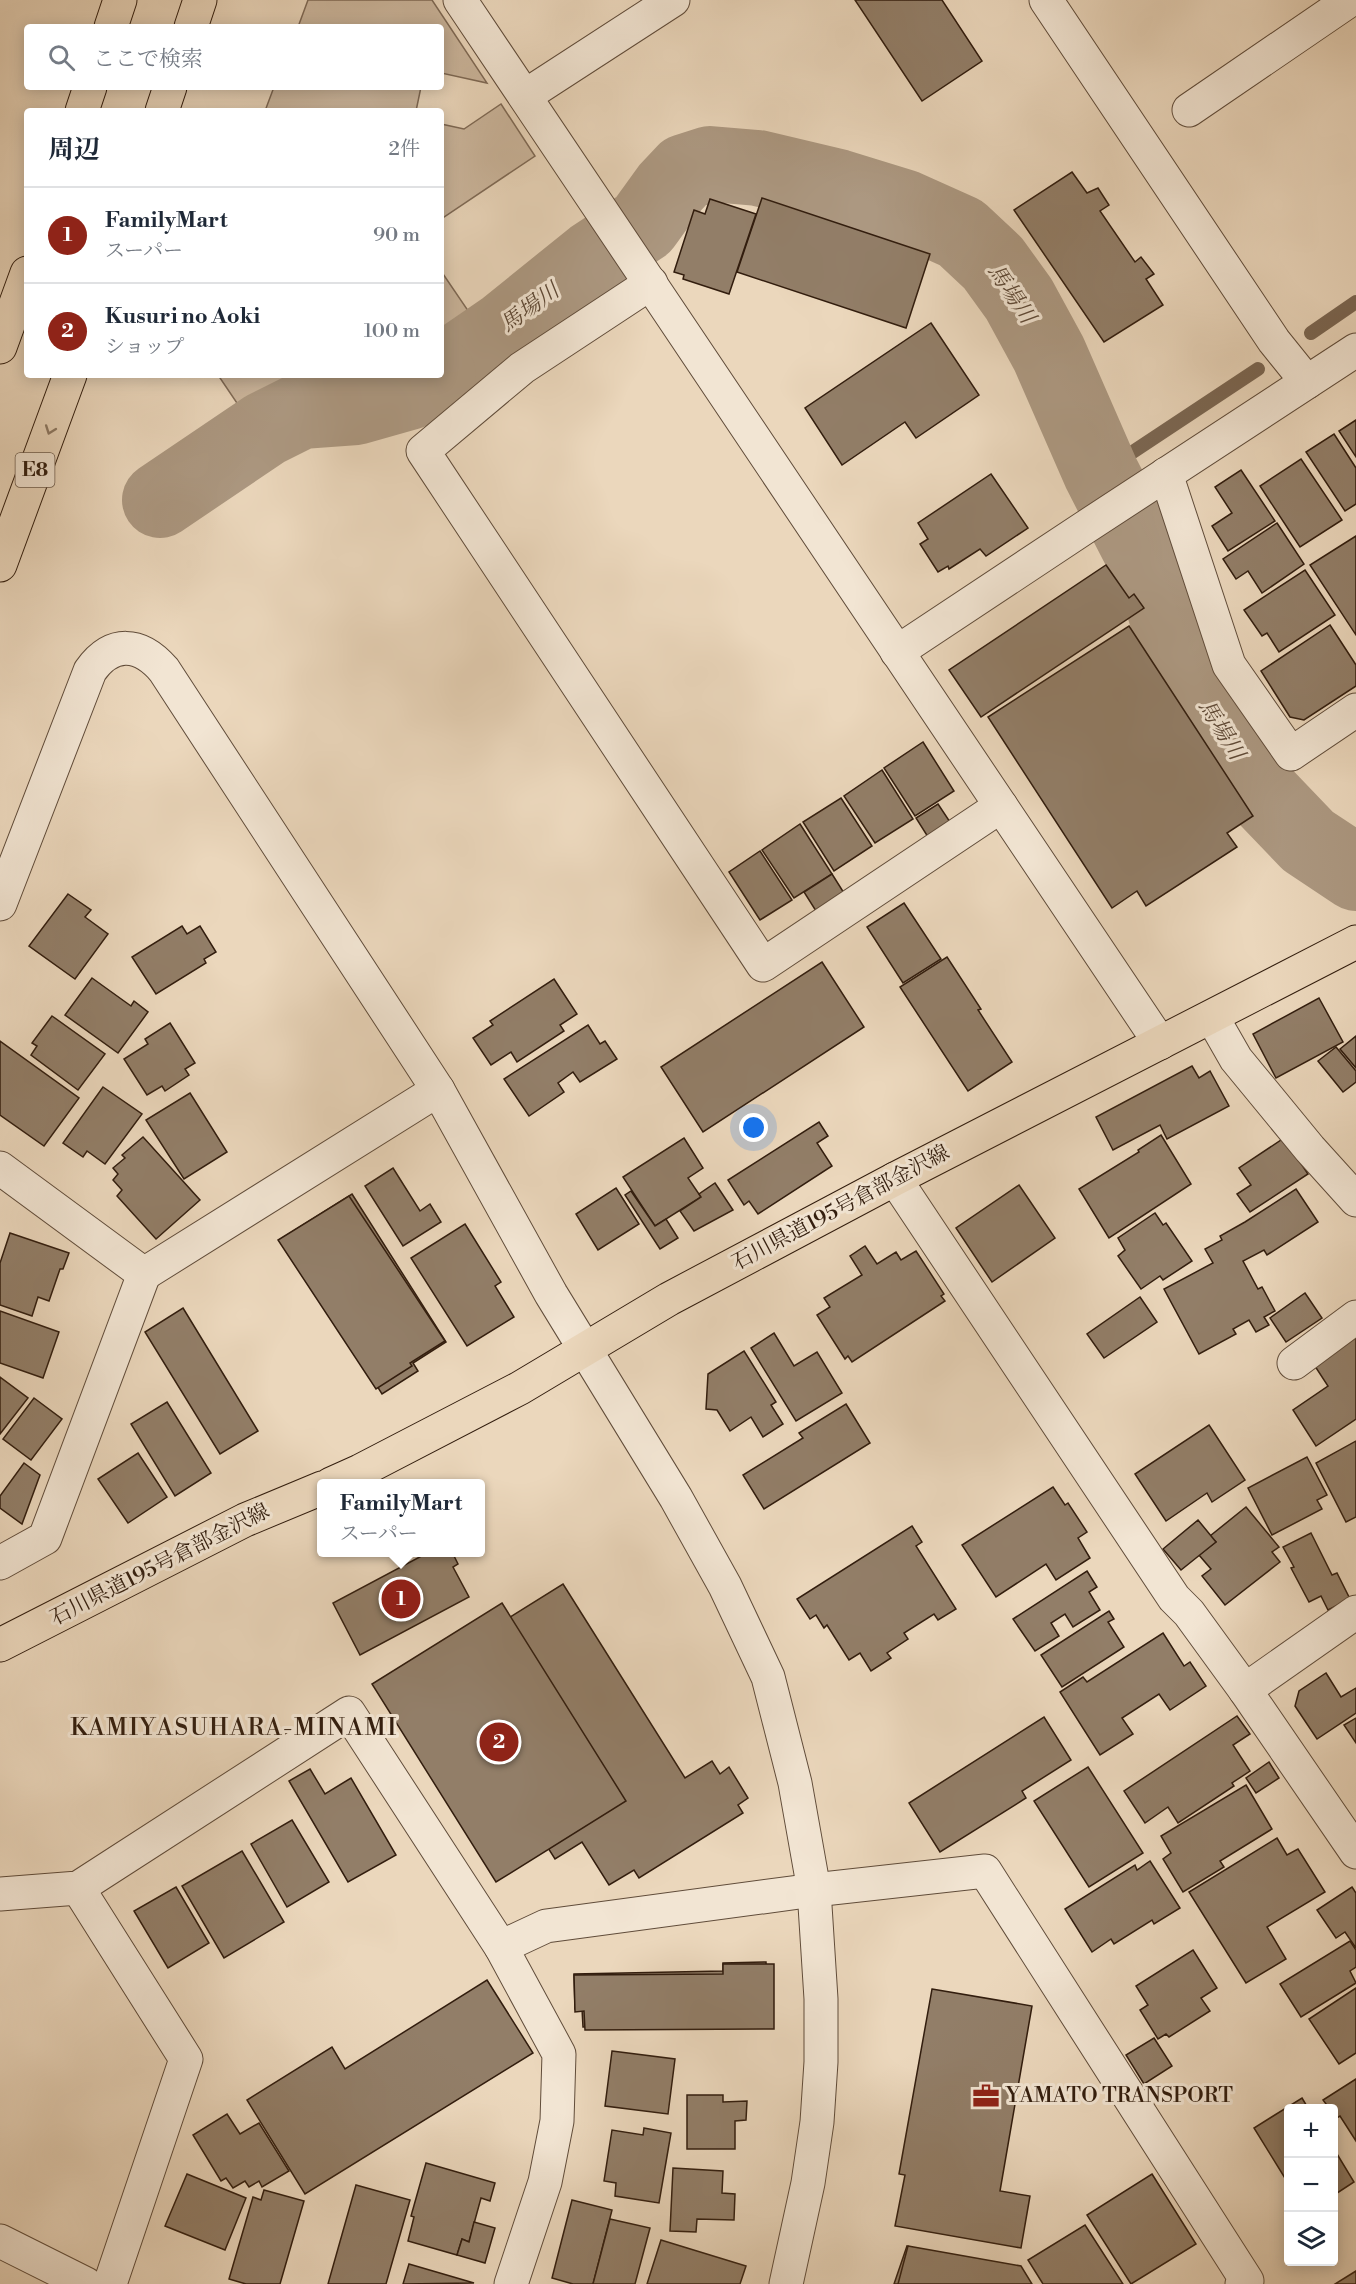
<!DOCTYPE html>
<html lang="ja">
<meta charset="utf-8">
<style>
body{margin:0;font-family:"Libre Bodoni","Noto Serif JP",serif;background:#f2f2f3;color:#1f2937}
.controls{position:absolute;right:18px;bottom:18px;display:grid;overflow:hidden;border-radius:6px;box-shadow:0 3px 15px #0003}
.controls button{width:54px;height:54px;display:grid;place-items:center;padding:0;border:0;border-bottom:2px solid #e0e1e3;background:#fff;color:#1f2937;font:30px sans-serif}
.you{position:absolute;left:754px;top:1128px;width:21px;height:21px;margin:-15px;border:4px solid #fff;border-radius:50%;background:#1a73e8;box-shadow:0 0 0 9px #1a73e833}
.badge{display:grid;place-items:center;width:39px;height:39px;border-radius:50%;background:#8f2418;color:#fff;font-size:20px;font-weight:700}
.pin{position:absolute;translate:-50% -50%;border:3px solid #fff;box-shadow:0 2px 6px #0006}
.popup{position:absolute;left:317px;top:1479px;width:168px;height:78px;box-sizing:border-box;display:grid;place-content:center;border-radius:6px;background:#fff;filter:drop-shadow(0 2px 4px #0005);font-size:20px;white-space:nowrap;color:#747a83}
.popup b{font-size:22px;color:#1f2937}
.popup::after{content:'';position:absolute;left:50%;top:100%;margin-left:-12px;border:12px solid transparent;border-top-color:#fff}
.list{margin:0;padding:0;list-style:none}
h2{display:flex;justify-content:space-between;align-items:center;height:78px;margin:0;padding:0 24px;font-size:26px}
h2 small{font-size:20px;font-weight:400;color:#747a83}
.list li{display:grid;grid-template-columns:39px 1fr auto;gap:18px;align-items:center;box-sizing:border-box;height:96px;padding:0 24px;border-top:2px solid #e0e1e3}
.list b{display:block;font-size:22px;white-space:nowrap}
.list p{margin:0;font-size:20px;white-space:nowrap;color:#747a83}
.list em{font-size:20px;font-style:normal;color:#747a83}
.icon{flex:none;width:33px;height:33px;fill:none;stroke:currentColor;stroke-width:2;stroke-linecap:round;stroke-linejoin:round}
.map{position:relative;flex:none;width:1356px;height:2284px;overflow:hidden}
.search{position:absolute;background:#fff;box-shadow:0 3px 15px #0003;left:24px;top:24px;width:420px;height:66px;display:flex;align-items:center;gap:15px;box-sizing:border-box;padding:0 21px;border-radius:6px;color:#747a83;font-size:22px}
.panel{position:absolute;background:#fff;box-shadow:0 3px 15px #0003;left:24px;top:108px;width:420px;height:270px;border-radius:6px}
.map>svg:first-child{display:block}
</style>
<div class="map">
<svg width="1356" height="2284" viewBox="0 0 1356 2284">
<rect width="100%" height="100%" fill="#ebd7bc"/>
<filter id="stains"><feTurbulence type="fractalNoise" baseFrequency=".00333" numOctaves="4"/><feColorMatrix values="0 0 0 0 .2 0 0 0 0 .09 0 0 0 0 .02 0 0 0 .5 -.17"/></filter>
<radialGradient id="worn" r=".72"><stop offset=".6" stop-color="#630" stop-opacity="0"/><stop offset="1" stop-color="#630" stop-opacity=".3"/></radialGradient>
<!-- green -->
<g fill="#ccb79e" stroke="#7f6a56" stroke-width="1.5">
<polygon points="308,0 432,0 487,83 441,73 441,27 298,27"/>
<polygon points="274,87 421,87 416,111 265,111"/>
<polygon points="501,104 535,156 441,219 441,124 464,129"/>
<polygon points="441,271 471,315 441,341"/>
<path d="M218 375H325C292 382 271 394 243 412Z"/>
</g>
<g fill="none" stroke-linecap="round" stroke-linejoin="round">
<!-- stream -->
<g stroke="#7b6753" stroke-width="14">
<polyline points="1311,333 1356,302"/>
<polyline points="1101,473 1258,369"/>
</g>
<!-- river -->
<g stroke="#ac9881" stroke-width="76">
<polyline points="441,373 505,329 593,258 643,225 669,189 685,172 710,164 758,168 838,187 903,207 961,233 993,263 1019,299 1049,354 1101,473 1156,580 1182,666 1218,729 1263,794 1308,841 1356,873"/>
<polyline points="160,500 265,429 301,411 356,407 409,392 438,375"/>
</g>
</g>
<!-- building -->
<g fill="#927e68" stroke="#321d0e" stroke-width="1.5">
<polygon points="855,0 942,0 982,61 922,101"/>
<polygon points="1072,172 1087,193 1098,188 1109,205 1100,211 1135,262 1141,257 1154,274 1146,279 1163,305 1104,342 1014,210"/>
<polygon points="762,198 930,254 906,328 737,272"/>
<polygon points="710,199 756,214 729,294 683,279 684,275 674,272 694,210 705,214"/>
<polygon points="931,323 979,395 916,438 905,422 842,465 805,408"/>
<polygon points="1356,420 1356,457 1339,431"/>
<polygon points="1334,434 1356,468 1356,504 1345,511 1306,452"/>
<polygon points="1301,459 1342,520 1300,547 1260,486"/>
<polygon points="1241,470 1275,521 1228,551 1212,526 1232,513 1215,487"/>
<polygon points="991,474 1028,528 986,556 980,549 949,569 948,566 938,572 920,544 928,539 918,523"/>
<polygon points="1277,523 1304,564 1262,593 1248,571 1236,579 1223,559"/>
<polygon points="1356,536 1356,635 1310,565"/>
<polygon points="1106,565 1129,598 1134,594 1144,608 981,717 949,670"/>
<polygon points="1305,570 1335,615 1279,652 1267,633 1262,636 1244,610"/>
<polygon points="1330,625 1356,665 1356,686 1304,720 1290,717 1261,671"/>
<polygon points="1129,626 1253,816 1227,833 1237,847 1146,906 1137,891 1112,908 988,717"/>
<polygon points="923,742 954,791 915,816 884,768"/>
<polygon points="882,770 913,819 875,843 844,796"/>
<polygon points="841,798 872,846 834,871 803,822"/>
<polygon points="938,804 950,822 928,837 916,818"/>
<polygon points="800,824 832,874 794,898 762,850"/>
<polygon points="760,851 792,900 760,920 729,872"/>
<polygon points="832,874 844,893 816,911 804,892"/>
<polygon points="68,894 91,910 85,917 108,934 75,979 29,946"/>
<polygon points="904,903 941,959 903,983 867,927"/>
<polygon points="182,926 187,934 200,926 216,952 204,959 206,963 156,994 132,957"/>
<polygon points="947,957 981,1009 978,1010 1012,1062 968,1091 900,987"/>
<polygon points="822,962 864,1027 703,1132 661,1067"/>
<polygon points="92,978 131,1006 134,1001 148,1012 118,1053 65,1015"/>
<polygon points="554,979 577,1014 560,1025 564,1031 517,1062 511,1052 491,1065 473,1038 493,1025 490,1021"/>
<polygon points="1319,998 1343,1042 1276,1078 1253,1034"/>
<polygon points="52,1016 105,1054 78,1090 31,1055 37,1046 32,1043"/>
<polygon points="170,1023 195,1063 185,1069 189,1075 165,1091 162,1086 147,1095 124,1059 148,1044 145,1039"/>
<polygon points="588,1025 600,1044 605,1041 617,1059 580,1082 573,1072 558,1083 564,1092 529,1116 504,1079"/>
<polygon points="1356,1036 1356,1068 1340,1049"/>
<polygon points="0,1041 79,1098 44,1146 0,1115"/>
<polygon points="1336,1047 1356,1071 1356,1082 1343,1092 1318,1061"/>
<polygon points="1192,1066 1199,1078 1210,1071 1229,1106 1167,1139 1160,1125 1113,1150 1096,1117"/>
<polygon points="103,1087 142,1114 105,1164 87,1151 83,1157 63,1143"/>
<polygon points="190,1093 227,1152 184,1179 146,1120"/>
<polygon points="819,1122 828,1136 817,1143 832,1166 758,1214 749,1201 744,1205 728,1180"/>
<polygon points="1161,1135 1191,1184 1109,1238 1079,1189 1139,1152 1138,1150"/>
<polygon points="143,1137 200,1200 156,1239 117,1196 122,1190 113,1180 118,1174 113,1168 125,1158 122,1155"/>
<polygon points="684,1138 703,1168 688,1178 701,1197 655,1226 623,1177"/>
<polygon points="1284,1138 1308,1174 1250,1212 1237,1194 1251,1185 1239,1168"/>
<polygon points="393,1168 420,1211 430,1204 441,1222 403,1246 365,1186"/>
<polygon points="715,1183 733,1210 694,1231 680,1211 701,1197 699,1194"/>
<polygon points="1019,1185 1055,1238 992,1282 956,1228"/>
<polygon points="616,1188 639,1224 598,1250 576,1214"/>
<polygon points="1296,1189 1318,1222 1267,1255 1264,1250 1243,1261 1258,1289 1262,1287 1275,1311 1264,1317 1269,1325 1256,1332 1249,1320 1233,1329 1236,1334 1199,1354 1164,1289 1213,1263 1205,1249 1222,1240 1220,1236 1245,1222"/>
<polygon points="631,1191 655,1226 666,1219 678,1238 660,1249 625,1195"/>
<polygon points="352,1194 446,1342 413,1363 418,1371 382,1394 284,1237"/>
<polygon points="349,1196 445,1341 410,1363 412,1366 376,1389 278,1240"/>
<polygon points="1155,1213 1163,1225 1166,1223 1192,1261 1163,1280 1160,1276 1141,1289 1118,1256 1125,1250 1118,1238"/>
<polygon points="465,1224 501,1282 495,1286 514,1317 467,1346 411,1258"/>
<polygon points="10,1233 69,1253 63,1269 60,1269 49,1301 38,1297 32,1316 0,1305 0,1263"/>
<polygon points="865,1246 877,1264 896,1252 901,1260 916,1251 944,1294 941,1296 945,1301 852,1362 848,1356 845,1359 817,1315 830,1307 824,1298 862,1275 850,1256"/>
<polygon points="1305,1293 1322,1318 1286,1342 1270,1318"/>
<polygon points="1140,1297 1157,1322 1104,1358 1087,1334"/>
<polygon points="183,1308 258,1431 220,1454 145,1332"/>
<polygon points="0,1311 59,1332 43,1378 0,1363"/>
<polygon points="1356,1327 1356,1419 1316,1446 1293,1410 1328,1386 1309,1357"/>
<polygon points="774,1333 794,1366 817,1352 842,1393 796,1421 751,1348"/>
<polygon points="744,1351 776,1402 771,1405 783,1424 763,1437 751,1417 730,1431 717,1410 706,1409 708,1374"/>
<polygon points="0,1377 28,1398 0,1434"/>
<polygon points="34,1398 62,1419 31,1460 3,1439"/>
<polygon points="167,1402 211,1473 175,1496 131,1424"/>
<polygon points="846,1404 870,1443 764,1509 743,1475 803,1438 799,1433"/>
<polygon points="1209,1425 1245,1480 1212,1502 1207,1493 1166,1521 1135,1474"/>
<polygon points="1356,1441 1356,1517 1346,1522 1316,1463"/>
<polygon points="138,1453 167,1497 128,1523 98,1479"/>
<polygon points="1307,1457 1327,1495 1317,1500 1322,1509 1272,1535 1248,1488"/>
<polygon points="24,1463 40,1475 22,1524 0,1508 0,1496"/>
<polygon points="1053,1487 1065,1505 1068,1503 1087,1532 1078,1538 1090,1558 1056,1580 1046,1564 996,1597 962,1545"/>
<polygon points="1246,1507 1279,1547 1272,1552 1280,1562 1225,1605 1202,1576 1211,1569 1199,1555 1216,1542 1210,1536"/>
<polygon points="1198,1520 1216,1542 1181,1570 1163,1549"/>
<polygon points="912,1526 922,1542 916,1546 956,1609 938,1620 934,1614 904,1633 908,1639 887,1653 891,1658 871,1671 860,1653 849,1660 827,1625 824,1628 816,1615 810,1619 797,1599"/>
<polygon points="1311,1533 1332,1575 1337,1573 1350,1599 1328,1610 1321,1596 1309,1602 1291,1568 1294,1567 1283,1547"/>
<polygon points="429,1552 452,1552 458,1564 453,1567 469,1597 360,1655 333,1603"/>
<polygon points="1087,1571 1097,1587 1089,1592 1100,1610 1073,1627 1065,1614 1051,1623 1059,1636 1035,1651 1013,1619"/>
<polygon points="563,1584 685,1778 712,1761 720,1774 729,1767 748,1798 738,1805 743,1813 639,1878 634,1870 609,1885 582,1842 555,1859 433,1665"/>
<polygon points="502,1603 626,1801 496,1882 372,1684"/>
<polygon points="1109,1611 1114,1619 1108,1622 1124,1647 1062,1687 1041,1655"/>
<polygon points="1163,1633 1184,1666 1190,1662 1206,1686 1170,1710 1159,1694 1122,1718 1133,1734 1100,1755 1060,1692 1083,1677 1087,1682"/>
<polygon points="1326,1673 1341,1697 1356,1688 1356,1713 1317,1739 1295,1706 1299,1691"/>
<polygon points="1237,1716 1250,1734 1233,1745 1250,1771 1232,1783 1234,1786 1178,1823 1168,1807 1145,1823 1124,1791"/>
<polygon points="1044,1717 1071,1760 1022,1791 1026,1798 940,1852 909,1803"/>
<polygon points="1356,1718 1356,1743 1344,1725"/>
<polygon points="1269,1762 1279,1778 1256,1793 1246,1778"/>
<polygon points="1088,1767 1143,1853 1089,1887 1034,1801"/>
<polygon points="310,1769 325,1794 351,1778 396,1855 348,1882 289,1781"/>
<polygon points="1246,1785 1272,1829 1220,1861 1224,1867 1183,1892 1163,1859 1171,1853 1161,1836"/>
<polygon points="292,1820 329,1882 287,1907 251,1844"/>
<polygon points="1277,1838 1287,1855 1298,1849 1325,1892 1267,1927 1286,1959 1246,1983 1189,1892"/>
<polygon points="242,1851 284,1922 224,1958 182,1886"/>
<polygon points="1150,1861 1180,1908 1154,1924 1152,1920 1114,1944 1111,1939 1092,1952 1065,1909 1135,1865 1137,1870"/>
<polygon points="176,1887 209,1943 168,1968 134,1911"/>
<polygon points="1352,1887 1356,1893 1356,1948 1345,1932 1336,1938 1317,1910"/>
<polygon points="1350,1941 1356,1950 1356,1967 1350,1971 1356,1983 1301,2017 1280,1984"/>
<polygon points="1193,1950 1217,1988 1201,1998 1210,2011 1169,2037 1166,2034 1158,2039 1140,2010 1148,2005 1136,1986"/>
<polygon points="766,1962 768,2022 583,2027 582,2009 575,2009 574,1974 723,1971 723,1963"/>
<polygon points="723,1964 774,1964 774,2029 585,2030 584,2011 575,2012 574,1975 723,1974"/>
<polygon points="487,1980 533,2053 305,2194 247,2100 332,2047 345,2069"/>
<polygon points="1356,1988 1356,2053 1339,2064 1309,2019"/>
<polygon points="932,1989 1032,2006 1000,2191 1030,2196 1021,2248 895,2226 905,2175 899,2174"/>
<polygon points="1154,2038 1172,2066 1144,2084 1126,2055"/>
<polygon points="612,2051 675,2059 668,2114 605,2106"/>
<polygon points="1356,2079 1356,2141 1340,2116 1335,2119 1334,2108 1329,2108 1323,2100"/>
<polygon points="687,2095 723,2095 723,2102 747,2101 746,2120 735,2121 735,2149 687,2149"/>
<polygon points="1302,2098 1308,2108 1288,2108 1288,2183 1254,2128"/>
<polygon points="227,2114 240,2134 259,2123 289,2171 262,2187 259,2181 249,2187 245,2181 233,2188 226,2178 221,2181 193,2135"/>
<polygon points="644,2128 671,2133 659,2203 615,2196 616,2183 604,2181 612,2130 643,2135"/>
<polygon points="1334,2149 1354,2182 1334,2195"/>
<polygon points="426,2163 495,2183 490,2201 481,2198 469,2242 462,2239 457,2255 408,2241 414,2217 411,2216"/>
<polygon points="673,2168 723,2171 722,2193 735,2194 734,2220 697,2219 696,2232 670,2231"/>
<polygon points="187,2174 246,2198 225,2250 165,2226"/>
<polygon points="1152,2174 1196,2244 1131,2284 1087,2215"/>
<polygon points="356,2185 410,2200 386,2284 328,2284"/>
<polygon points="264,2190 304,2201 280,2284 246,2284 229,2279 253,2197 261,2200"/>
<polygon points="572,2200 612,2210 593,2284 573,2284 552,2278"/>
<polygon points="610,2219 650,2228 635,2284 593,2284"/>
<polygon points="474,2222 495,2228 485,2263 457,2255 462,2239 469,2242"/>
<polygon points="1085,2225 1123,2284 1043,2284 1028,2260"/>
<polygon points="661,2240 746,2266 740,2284 647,2284"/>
<polygon points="907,2246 932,2253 930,2257 1012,2267 1023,2284 894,2284"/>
<polygon points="908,2246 1021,2266 1032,2284 898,2284"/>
<polygon points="409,2264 474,2283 403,2284"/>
<polygon points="1356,2271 1356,2284 1335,2284"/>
</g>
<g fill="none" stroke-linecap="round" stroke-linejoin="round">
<defs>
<g id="minor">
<polyline points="460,0 1160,1043"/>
<polyline points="1046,0 1274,341 1307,382"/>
<polyline points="525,96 673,0"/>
<polyline points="1189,110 1350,0"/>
<polyline points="651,283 522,368 423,451 763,965 1001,806"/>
<polyline points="1166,474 1229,665 1291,754 1356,710"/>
<polyline points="897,652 1084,528 1356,350"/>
<path d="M0 904 90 671C112 640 140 642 164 670L438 1090 551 1294 676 1498 725 1586 768 1677 795 1783 814 1890 821 1999V2062L817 2122 808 2183 786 2284"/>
<polyline points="1212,1017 1236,1059 1310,1149 1356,1200"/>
<polyline points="0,1168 144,1274 438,1090"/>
<polyline points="895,1179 1174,1598 1189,1613 1245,1690 1356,1852"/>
<polyline points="1294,1363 1356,1317"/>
<polyline points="0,1563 45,1538 144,1274"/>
<polyline points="1245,1690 1356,1612"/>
<polyline points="78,1888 186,2059 110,2284"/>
<polyline points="0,1894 78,1888 349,1713 501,1947 546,1926 814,1890 985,1871 1247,2281 1242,2284"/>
<polyline points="501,1947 559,2054 557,2121 545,2182 511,2284"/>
<polyline points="0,2241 86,2284"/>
</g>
<g id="major">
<polyline points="331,1484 360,1471 520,1388 669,1299 895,1179 1356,942"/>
<polyline points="0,1645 245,1520 322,1488"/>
</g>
<g id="highway">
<polyline points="111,27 120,0"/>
<polyline points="191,27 200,0"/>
<polyline points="82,111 90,87"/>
<polyline points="162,111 170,87"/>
<polyline points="0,347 27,273"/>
<polyline points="0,565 70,375"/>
</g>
</defs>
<!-- minor casing -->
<use href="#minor" stroke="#604c3a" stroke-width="35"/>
<!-- major casing -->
<use href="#major" stroke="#321d0e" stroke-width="35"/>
<!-- highway casing -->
<use href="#highway" stroke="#321d0e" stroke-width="35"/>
<!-- minor -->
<use href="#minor" stroke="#f2e5d3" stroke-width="33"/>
<!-- major -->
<use href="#major" stroke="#ebd7bc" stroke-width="33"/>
<!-- highway -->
<use href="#highway" stroke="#ebd7bc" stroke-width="33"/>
</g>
<!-- one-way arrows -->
<defs><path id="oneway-chevron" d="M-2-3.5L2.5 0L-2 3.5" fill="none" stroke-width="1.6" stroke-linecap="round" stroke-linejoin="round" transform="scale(1.5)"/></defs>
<use stroke="#8e7a65" href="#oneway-chevron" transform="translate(50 430) rotate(110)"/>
<!-- icons -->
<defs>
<symbol id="office-bare" viewBox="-9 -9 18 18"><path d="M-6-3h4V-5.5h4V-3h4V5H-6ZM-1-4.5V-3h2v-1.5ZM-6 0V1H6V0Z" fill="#8f2418" stroke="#f2e5d3" stroke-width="2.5" paint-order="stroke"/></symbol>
</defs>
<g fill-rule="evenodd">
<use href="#office-bare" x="967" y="2077" width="38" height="38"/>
</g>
<g text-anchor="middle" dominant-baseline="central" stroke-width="6" stroke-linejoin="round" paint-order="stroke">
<!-- shield labels -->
<rect fill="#f2e5d3" stroke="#6c5949" stroke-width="1.5" x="15.5" y="453" width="39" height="34" rx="4.5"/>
<g font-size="20" font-weight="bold" fill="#321d0e">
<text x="35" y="470">E8</text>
</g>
<!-- street labels -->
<g font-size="21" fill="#321d0e" stroke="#f2e5d3">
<text transform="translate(841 1208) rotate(-28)">石川県道195号倉部金沢線</text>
<text transform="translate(160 1565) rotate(-27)">石川県道195号倉部金沢線</text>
</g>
<!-- poi labels -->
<g font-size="21" fill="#321d0e" stroke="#f2e5d3" text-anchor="start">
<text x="1006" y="2096">YAMATO TRANSPORT</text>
</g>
<!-- water labels -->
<g font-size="22" font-style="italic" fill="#5d4836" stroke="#f2e5d3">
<text transform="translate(1011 294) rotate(56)">馬場川</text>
<text transform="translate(530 308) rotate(-36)">馬場川</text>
<text transform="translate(1221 730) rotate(58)">馬場川</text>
</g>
<!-- quarter labels -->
<g font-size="24" letter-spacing="1.5" fill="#321d0e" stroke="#f2e5d3">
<text x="234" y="1728">KAMIYASUHARA-MINAMI</text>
</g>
</g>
<rect width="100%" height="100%" filter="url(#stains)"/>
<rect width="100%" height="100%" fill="url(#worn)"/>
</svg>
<div class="controls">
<button>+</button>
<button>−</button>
<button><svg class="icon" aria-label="layers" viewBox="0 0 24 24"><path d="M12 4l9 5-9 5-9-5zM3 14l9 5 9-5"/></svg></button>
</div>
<div class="you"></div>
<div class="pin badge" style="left:401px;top:1599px">1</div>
<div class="popup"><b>FamilyMart</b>スーパー</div>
<div class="pin badge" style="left:499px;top:1742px">2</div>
<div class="search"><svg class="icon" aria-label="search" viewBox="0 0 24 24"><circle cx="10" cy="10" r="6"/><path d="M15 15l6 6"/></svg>ここで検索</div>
<section class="panel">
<h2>周辺<small>2件</small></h2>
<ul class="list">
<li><span class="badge">1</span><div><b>FamilyMart</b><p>スーパー</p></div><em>90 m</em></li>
<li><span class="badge">2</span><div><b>Kusuri no Aoki</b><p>ショップ</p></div><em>100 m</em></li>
</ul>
</section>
</div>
